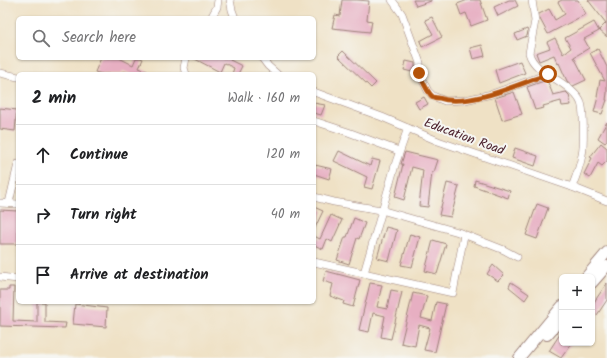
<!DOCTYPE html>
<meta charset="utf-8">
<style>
body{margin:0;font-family:Kalam,sans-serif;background:#f2f2f2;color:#202124}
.controls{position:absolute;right:12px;bottom:12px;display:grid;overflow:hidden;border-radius:6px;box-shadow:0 1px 3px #0004}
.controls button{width:36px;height:36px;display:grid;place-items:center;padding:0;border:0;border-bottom:1px solid #e0e0e0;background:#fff;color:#202124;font:20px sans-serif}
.stop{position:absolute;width:12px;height:12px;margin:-9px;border:3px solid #b45309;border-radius:50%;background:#fff}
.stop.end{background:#b45309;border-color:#fff;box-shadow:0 1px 4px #0008}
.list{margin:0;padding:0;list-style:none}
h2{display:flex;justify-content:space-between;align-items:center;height:52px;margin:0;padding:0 16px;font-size:17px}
h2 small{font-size:13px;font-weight:400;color:#757577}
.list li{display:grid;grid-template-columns:26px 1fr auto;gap:12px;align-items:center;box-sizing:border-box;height:60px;padding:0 16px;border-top:1px solid #e0e0e0}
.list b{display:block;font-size:15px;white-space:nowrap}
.list em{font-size:13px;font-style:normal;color:#757577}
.icon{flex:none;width:22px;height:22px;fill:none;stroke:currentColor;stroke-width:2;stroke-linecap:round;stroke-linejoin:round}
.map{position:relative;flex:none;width:607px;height:358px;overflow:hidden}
.search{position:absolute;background:#fff;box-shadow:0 1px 3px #0004;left:16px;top:16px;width:300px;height:44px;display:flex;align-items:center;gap:10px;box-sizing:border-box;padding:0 14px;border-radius:6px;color:#757577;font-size:15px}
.panel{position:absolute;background:#fff;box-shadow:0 1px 3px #0004;left:16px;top:72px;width:300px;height:232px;border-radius:6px}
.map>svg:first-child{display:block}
</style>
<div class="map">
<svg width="607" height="358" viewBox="0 0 607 358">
<rect width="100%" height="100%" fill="#f6f6f2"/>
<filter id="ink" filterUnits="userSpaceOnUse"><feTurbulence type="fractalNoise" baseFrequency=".025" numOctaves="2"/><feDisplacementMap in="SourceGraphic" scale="8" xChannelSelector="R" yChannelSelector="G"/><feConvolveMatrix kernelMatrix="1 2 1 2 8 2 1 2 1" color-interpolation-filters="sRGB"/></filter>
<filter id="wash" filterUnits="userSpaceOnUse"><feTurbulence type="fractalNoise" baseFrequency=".012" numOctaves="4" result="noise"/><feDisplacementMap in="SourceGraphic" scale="16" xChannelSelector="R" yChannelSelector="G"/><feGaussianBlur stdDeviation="0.9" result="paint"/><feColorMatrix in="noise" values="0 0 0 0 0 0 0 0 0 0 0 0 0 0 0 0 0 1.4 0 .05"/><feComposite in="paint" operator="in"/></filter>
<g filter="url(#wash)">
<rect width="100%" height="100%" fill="#efe1c5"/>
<g id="blocks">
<!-- building -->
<g fill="#e7afc2">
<polygon points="342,0 357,0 369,1 367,20 372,21 370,32 332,28 335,15 340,16"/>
<polygon points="413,0 431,0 431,1 416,6"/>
<polygon points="468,0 480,0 487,20 471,26 466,13 461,15 457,4"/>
<polygon points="509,0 515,0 518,6 498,16 494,7"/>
<polygon points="562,0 578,0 586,14 548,34 540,19 539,14 549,9 555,20 565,14 558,2"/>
<polygon points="588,0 607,0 607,37 599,30 606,23"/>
<polygon points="432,17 442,37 422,47 420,41 433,34 425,20"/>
<polygon points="594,22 599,31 584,39 589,48 574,57 586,80 573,86 567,81 559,63 558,64 554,55 539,61 536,53 550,48 547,42 555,38 563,54 571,48 565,38"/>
<polygon points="527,29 528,31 527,36 517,40 515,34"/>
<polygon points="482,45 485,56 473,59 470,48"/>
<polygon points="598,49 607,67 607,93 606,100 607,100 602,114 594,112 598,97 597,97 600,80 605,81 590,53"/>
<polygon points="343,51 376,83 371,88 338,56"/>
<polygon points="101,58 119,58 133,65 136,58 140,58 143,59 139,68 154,74 131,74 123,71 122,74 102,74 95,72"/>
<polygon points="193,58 231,58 230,60 242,66 238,74 232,74 234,68 224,63 220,72"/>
<polygon points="406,61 415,63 415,67 412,72 404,70"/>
<polygon points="520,61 525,73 499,83 495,70"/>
<polygon points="547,80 553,95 566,92 569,95 571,105 562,106 561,101 543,106 544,108 535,110 527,87"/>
<polygon points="514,92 522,114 502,120 500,113 495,98"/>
<polygon points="424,97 428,104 419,109 415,102"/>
<polygon points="314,103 325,105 321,115 314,113"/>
<polygon points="0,108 17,110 15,131 0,129"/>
<polygon points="607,122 607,140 605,143 598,138"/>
<polygon points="601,143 607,148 607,161 602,166 598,163 590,178 584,174 592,158 590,157"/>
<polygon points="515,148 538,156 535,166 512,158"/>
<polygon points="339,151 370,166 372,159 380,161 372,189 364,187 367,177 334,161"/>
<polygon points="405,152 438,160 434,172 432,172 428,207 419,206 423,170 412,167 404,200 395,197 403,164 401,164"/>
<polygon points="315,165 332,169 329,179 314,174"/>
<polygon points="475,180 510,191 508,198 474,186"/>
<polygon points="447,183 459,186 451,217 439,215"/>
<polygon points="537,204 548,208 537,239 526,235"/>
<polygon points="314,207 323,211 314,230"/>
<polygon points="0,210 18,211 18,244 0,244"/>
<polygon points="331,215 342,220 332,242 327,239 323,249 314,245 314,236 320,239"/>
<polygon points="354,218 365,223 359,239 357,238 349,264 337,260 345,237 347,237"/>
<polygon points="386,227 397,230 389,261 377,258"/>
<polygon points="410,234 420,237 412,267 401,265"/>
<polygon points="433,240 446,244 437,274 425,271"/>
<polygon points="493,265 504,275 498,281 487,274"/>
<polygon points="326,271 360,280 353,307 343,304 344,301 330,296 333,284 323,281"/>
<polygon points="511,282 529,294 525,300 509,287"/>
<polygon points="370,283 382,285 377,307 387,309 391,290 402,292 391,339 381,337 385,316 373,313 369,332 359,330"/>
<polygon points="607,283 607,300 597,315 592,312 592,305"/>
<polygon points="9,287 14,287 13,321 37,322 37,302 45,302 45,322 66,323 65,328 0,326 0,290 9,290"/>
<polygon points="413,293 427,296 421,318 432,321 436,302 446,304 435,352 424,350 430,328 419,325 415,346 401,343"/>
<polygon points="75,304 107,308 106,327 73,324"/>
<polygon points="562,331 562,343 572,343 561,358 549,351"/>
</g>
</g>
</g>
<g filter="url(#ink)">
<use href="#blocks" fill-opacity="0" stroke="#9c8078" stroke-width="1"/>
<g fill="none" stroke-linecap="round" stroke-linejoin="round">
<defs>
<g id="minor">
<polyline points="230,0 232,10 235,18"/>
<polyline points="392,0 402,14 420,63 419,73 428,91 433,96 445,101 465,100 492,94 548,74"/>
<path d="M532 0 535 21 529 53C532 65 544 72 554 78 562 83 578 94 581 103 584 110 584 147 582 155 580 166 576 177 572 187"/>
<polyline points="211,18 217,7 218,0"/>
<polyline points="186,58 184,68 186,74"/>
<polyline points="262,58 268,66 277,74"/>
<polyline points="0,73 18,77"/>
<polyline points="314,92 382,117 438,141 572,187 607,201"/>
<polyline points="314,121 348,132 399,151"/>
<polyline points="314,197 334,202 381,210 458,232 504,250 517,257"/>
<polyline points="0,203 18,204"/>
<polyline points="9,203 18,164"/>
<polyline points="314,262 453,293 464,235"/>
<polyline points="364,273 396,162 408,128"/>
<polyline points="0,277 18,279"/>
</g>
<g id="highway">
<polyline points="586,277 607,252"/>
<polyline points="592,283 607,266"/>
<polyline points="547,335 562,318"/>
<polyline points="519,358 562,306"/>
</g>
</defs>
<!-- minor casing -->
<use href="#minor" stroke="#9c8078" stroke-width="8"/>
<!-- highway casing -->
<use href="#highway" stroke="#9c8078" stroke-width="12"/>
<!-- minor -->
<use href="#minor" stroke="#fff" stroke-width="7"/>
<!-- highway -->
<use href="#highway" stroke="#fff" stroke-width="10"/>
</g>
</g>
<g fill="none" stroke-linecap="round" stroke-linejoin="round" filter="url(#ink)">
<!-- route -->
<path stroke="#b45309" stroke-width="5" d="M419 73C422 79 427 93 433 97 435 98 437 98 439 98 467 108 520 84 548 74"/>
</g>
<g text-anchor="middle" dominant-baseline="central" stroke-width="4" stroke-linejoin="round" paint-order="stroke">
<!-- street labels -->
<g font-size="13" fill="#4a1f2b" stroke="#f6f6f2">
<text transform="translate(464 137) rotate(20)">Education Road</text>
</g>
</g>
</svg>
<div class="controls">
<button>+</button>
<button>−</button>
</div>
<div class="stop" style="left:548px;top:74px"></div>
<div class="stop end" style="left:419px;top:73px"></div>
<div class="search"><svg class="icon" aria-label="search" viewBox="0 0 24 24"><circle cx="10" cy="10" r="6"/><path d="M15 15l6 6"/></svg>Search here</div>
<section class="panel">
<h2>2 min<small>Walk · 160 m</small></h2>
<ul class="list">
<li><svg class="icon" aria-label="ahead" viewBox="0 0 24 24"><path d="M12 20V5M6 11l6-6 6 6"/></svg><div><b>Continue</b></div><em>120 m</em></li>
<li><svg class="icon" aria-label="right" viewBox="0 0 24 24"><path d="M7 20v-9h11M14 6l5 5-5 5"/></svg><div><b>Turn right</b></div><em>40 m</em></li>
<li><svg class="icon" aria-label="arrive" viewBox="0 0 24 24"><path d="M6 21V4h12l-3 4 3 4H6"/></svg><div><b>Arrive at destination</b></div></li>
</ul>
</section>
</div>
